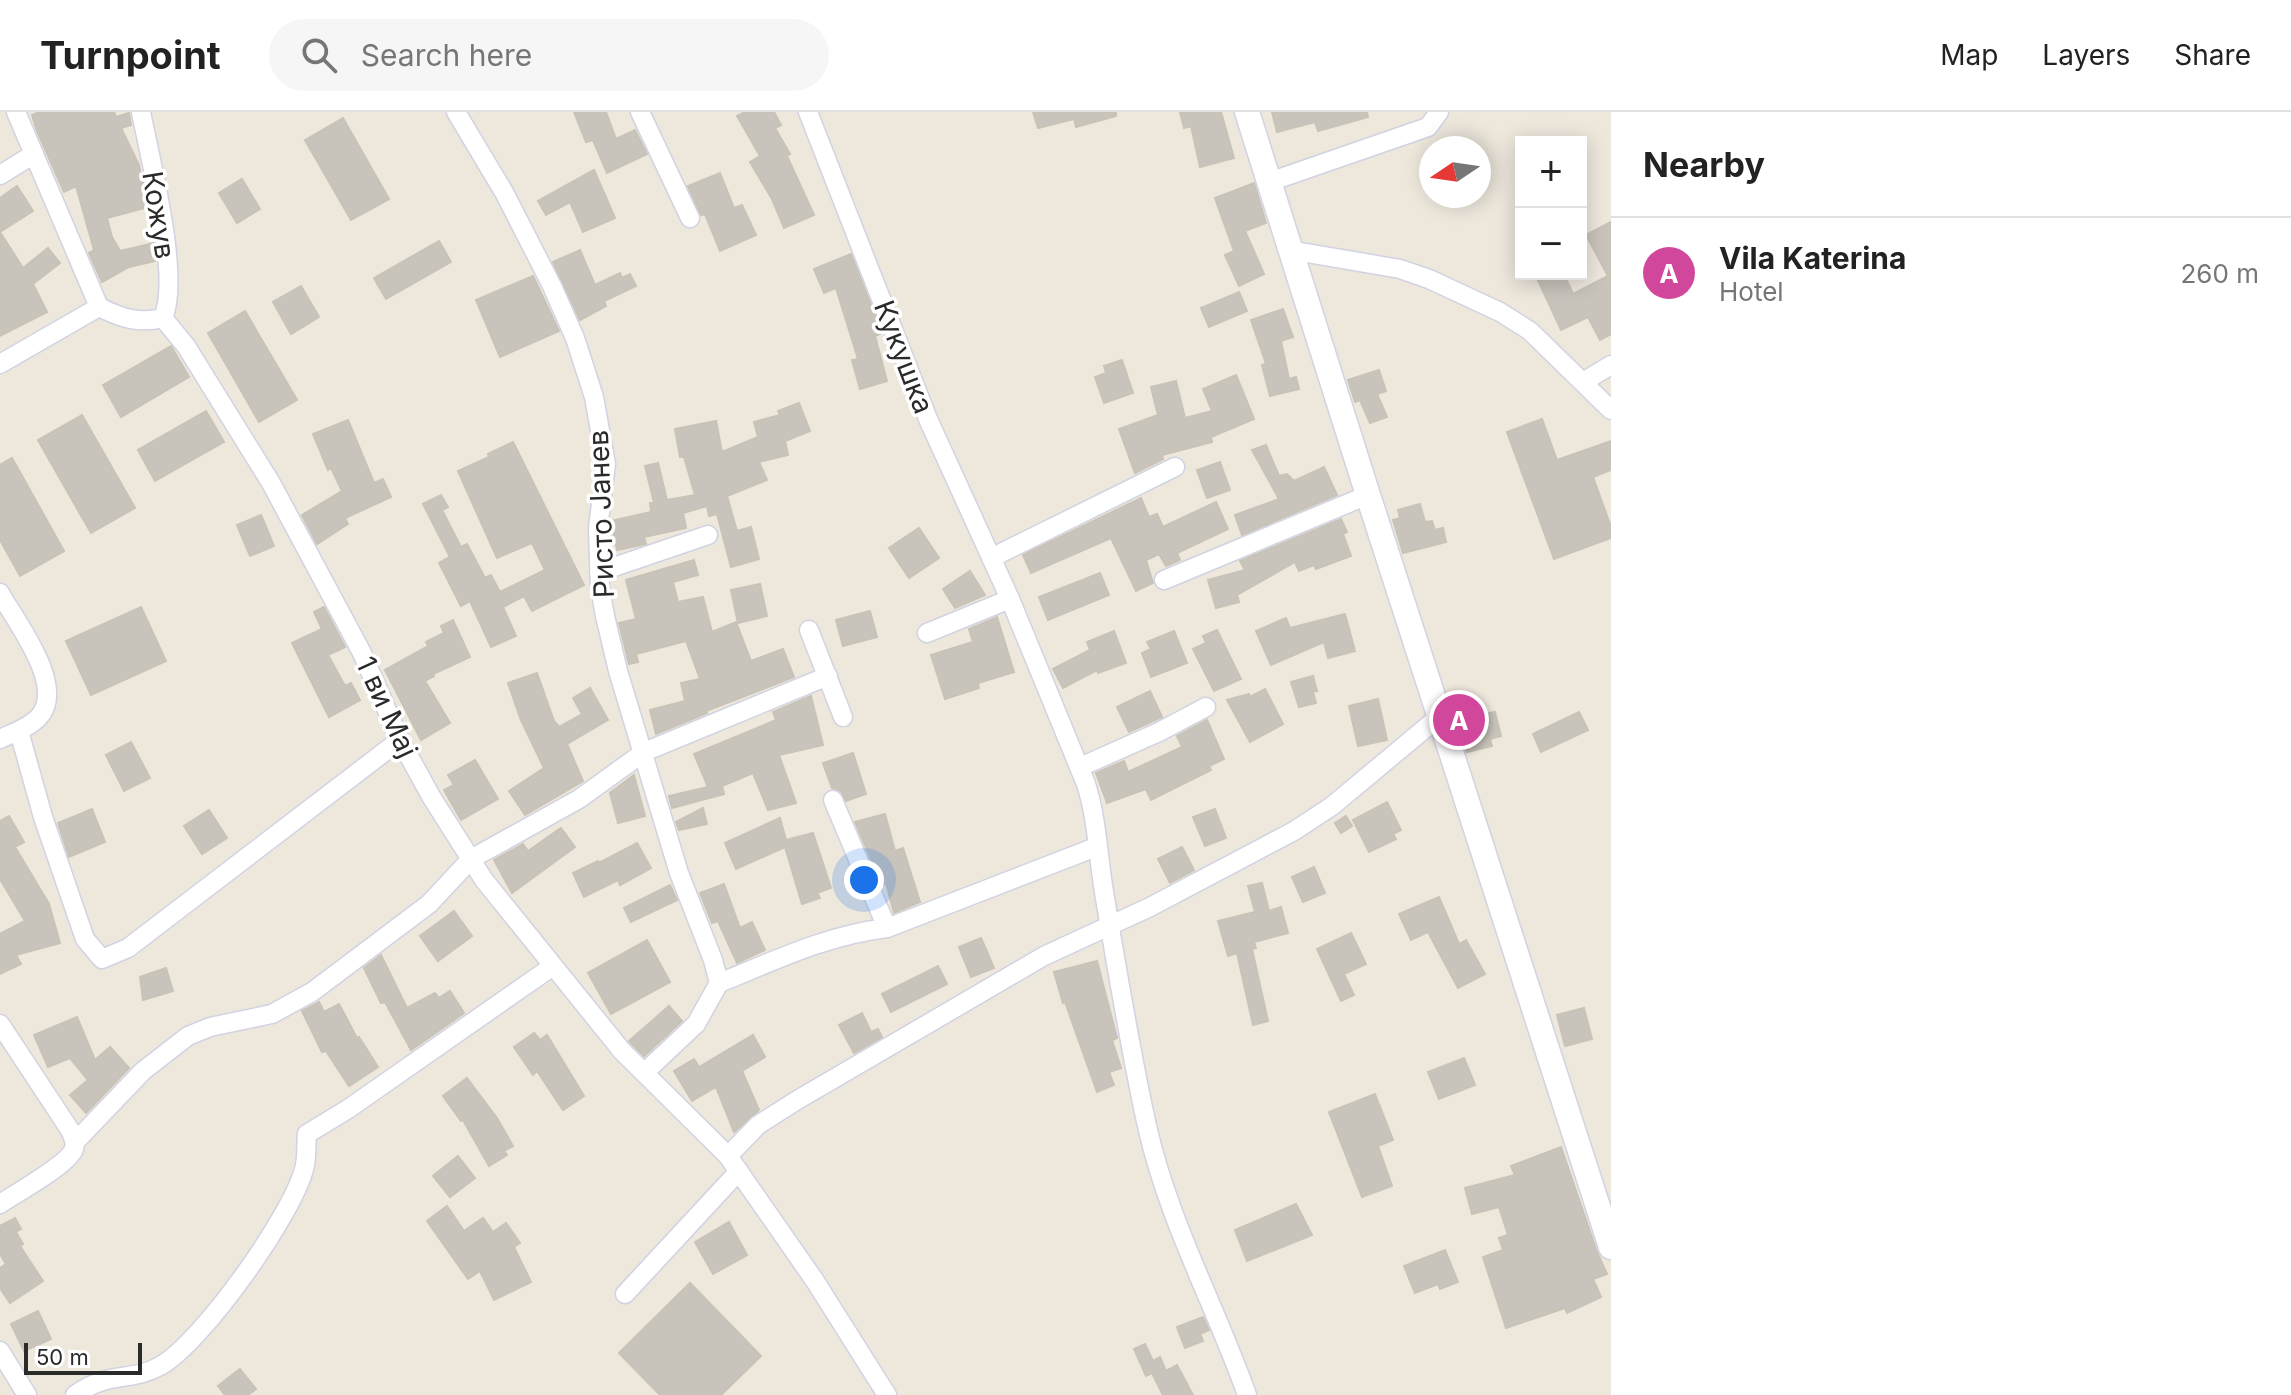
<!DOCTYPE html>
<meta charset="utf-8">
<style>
body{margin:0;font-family:Inter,sans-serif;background:#f6f6f6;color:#222}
.controls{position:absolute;right:24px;top:24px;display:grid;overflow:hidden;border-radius:0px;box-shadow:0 4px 20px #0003}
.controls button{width:72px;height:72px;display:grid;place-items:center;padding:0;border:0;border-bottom:2px solid #e0e0e0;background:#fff;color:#222;font:40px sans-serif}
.compass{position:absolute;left:1419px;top:24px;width:72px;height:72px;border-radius:50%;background:#fff;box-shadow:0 4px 20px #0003;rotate:257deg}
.scale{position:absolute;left:24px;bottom:20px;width:118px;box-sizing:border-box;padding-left:8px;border:4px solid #2a2a2a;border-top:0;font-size:22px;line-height:28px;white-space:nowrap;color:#2a2a2a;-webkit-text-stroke:6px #fff;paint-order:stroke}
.you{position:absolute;left:864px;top:768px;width:28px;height:28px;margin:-20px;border:6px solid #fff;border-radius:50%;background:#1a73e8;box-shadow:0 0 0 12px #1a73e833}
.badge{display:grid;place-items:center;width:52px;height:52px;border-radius:50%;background:#3a4cfc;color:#fff;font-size:26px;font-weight:700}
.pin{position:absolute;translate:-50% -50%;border:4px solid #fff;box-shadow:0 2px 8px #0006}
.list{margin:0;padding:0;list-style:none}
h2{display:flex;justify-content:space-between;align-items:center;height:104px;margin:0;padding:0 32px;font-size:34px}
h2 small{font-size:26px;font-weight:400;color:#767676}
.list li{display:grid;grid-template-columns:52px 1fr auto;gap:24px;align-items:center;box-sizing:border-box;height:112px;padding:0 32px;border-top:2px solid #e0e0e0}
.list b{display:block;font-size:30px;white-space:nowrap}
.list p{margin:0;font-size:26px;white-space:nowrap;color:#767676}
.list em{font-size:26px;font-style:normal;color:#767676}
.icon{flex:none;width:44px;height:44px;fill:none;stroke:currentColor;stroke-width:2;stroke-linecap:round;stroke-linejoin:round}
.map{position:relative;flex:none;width:1611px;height:1283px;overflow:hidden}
header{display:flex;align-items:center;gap:48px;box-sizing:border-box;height:112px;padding:0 40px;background:#fff;border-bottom:2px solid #e0e0e0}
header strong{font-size:38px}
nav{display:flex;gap:44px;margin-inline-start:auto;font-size:28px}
.search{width:560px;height:72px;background:#f6f6f6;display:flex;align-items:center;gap:20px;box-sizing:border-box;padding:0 28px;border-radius:44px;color:#767676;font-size:30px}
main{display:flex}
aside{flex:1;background:#fff}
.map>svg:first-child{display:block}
</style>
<header>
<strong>Turnpoint</strong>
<div class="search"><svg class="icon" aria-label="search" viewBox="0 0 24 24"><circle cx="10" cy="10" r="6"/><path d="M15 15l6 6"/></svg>Search here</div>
<nav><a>Map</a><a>Layers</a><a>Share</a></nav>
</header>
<main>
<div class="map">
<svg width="1611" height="1283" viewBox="0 0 1611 1283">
<rect width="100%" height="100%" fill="#ede7dc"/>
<!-- building -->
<g fill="#c8c4bc" stroke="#c8c3b6" stroke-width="2">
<polygon points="40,0 114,0 116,5 129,1 131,13 121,16 139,53 148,95 107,106 112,125 120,139 154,131 155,149 129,155 102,170 89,141 94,138 76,74 64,80 37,19 32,3"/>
<polygon points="574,0 606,0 616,27 635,18 647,42 607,61 593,28 586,30"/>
<polygon points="745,0 774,0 781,13 775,16 790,42 787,44 814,103 784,116 772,87 750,50 760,44 737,4"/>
<polygon points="1033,0 1116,0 1116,4 1076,15 1074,7 1038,16"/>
<polygon points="1180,0 1221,0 1234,46 1200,55 1191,14 1184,16"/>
<polygon points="1272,0 1367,0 1368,5 1318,19 1315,10 1277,20"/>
<polygon points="343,6 389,87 351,108 305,28"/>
<polygon points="594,58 615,106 583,120 570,90 546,103 538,89"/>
<polygon points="720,61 734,96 742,93 756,123 720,139 705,102 701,103 688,74"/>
<polygon points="242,67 260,97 237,111 219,81"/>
<polygon points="1254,71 1266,111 1245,119 1264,162 1239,174 1225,143 1234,139 1215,86"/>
<polygon points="17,74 33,99 0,120 23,156 48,136 60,151 33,172 47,200 0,224 0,86"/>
<polygon points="1611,110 1611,222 1600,228 1588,205 1561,218 1535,162 1564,162 1573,182 1608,164 1586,123"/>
<polygon points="439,129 451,150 386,187 374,166"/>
<polygon points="580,138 595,173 620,161 622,166 630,162 636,174 604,189 606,194 580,208 553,150"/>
<polygon points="851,142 882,221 875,224 887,269 860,277 852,248 858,247 836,176 824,181 814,157"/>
<polygon points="533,164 559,219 500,245 476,188"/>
<polygon points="301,174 319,205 291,222 273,190"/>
<polygon points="1239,180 1247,199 1209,215 1201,196"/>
<polygon points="1283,197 1293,225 1281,229 1289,267 1296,265 1299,277 1270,284 1262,253 1266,252 1251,208"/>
<polygon points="245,199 297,288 259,310 208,221"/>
<polygon points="171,234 189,265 121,305 103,273"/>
<polygon points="1122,248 1133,281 1104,291 1095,265 1106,261 1104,254"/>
<polygon points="1379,258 1386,279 1377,282 1387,305 1370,311 1360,288 1355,290 1348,268"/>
<polygon points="1236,263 1254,307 1211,325 1212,330 1162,343 1163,347 1135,361 1119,317 1158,303 1151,275 1176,269 1185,306 1212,299 1203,277"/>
<polygon points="799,291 810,319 785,329 788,343 759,350 767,368 727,384 737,419 751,415 759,447 731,455 717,402 709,404 707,394 683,401 686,416 644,425 646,432 617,438 611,409 651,400 650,391 654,391 645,354 658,351 667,388 695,383 684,345 680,345 675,317 716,309 722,340 758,325 754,310 780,303 778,299"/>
<polygon points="206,299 224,330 155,369 138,338"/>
<polygon points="82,303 135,396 91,421 38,328"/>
<polygon points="1542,307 1557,348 1611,329 1611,358 1593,365 1611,415 1611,426 1554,447 1507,320"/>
<polygon points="348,308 374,371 383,367 391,385 345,406 348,412 317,432 302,403 342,379 331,356 328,358 313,322"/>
<polygon points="513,330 584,473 532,499 524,484 503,495 516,524 491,535 470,489 461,494 439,451 450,445 423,392 441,383 448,395 442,398 461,435 467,432 485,466 491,463 500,480 545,458 532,431 497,446 458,359 489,345 488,342"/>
<polygon points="1266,333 1279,364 1287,362 1294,369 1324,355 1337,383 1242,423 1235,403 1279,387 1252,338"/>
<polygon points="12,346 64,439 20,464 0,428 0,353"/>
<polygon points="1220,350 1230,378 1207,386 1197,358"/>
<polygon points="1141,386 1149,405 1157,402 1163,415 1216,390 1228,417 1177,441 1180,448 1166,454 1159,442 1146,448 1153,471 1136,479 1111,426 1031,461 1023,443"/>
<polygon points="1420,392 1425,410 1432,409 1435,418 1443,416 1446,430 1403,441 1393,408 1400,406 1398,398"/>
<polygon points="261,403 274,434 250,444 237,413"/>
<polygon points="1341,407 1347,420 1343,422 1351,444 1316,457 1314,453 1299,459 1295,450 1237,483 1239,490 1216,496 1208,468 1245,458 1240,449"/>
<polygon points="919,416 939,446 909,466 889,436"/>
<polygon points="694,448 698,463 673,470 678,490 703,485 712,520 736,510 751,549 783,537 794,565 706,599 707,601 656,622 650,598 685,589 681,571 700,567 686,529 636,542 638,550 629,552 619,511 636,507 626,468"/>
<polygon points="970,459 985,483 955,496 943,477"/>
<polygon points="1100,461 1109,483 1048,508 1039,485"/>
<polygon points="760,472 767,504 738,511 731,478"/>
<polygon points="141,495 166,549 91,583 66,529"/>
<polygon points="324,495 345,535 328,543 345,574 351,571 360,588 329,605 292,531 322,517 314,500"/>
<polygon points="870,499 877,525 843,534 836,508"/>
<polygon points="1345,502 1355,539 1328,546 1324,530 1271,553 1256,519 1286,506 1290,516"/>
<polygon points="997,505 1014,560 978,571 979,576 945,587 931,543 973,530 969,517"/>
<polygon points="453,508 470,545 433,562 434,564 425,569 450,611 421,628 385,558 428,534 426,530 444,521 441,514"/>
<polygon points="1217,518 1241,567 1214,579 1193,537 1206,531 1203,524"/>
<polygon points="1114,519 1126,551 1098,561 1097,558 1063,576 1053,557 1090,538 1087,530"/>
<polygon points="1174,519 1187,551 1151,565 1142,541 1151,537 1147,530"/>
<polygon points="537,561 554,609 559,615 582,602 573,586 590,576 608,608 567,632 583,669 525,703 509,679 544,656 521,608 508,571"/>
<polygon points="1313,564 1317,579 1313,580 1316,591 1299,595 1291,570"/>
<polygon points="1265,577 1283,612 1250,630 1227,588 1249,582 1250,585"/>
<polygon points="1150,579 1162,605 1129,620 1117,595"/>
<polygon points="811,584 823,633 779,643 796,691 768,698 753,661 722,674 724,682 672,696 669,684 708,675 694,642 776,608 773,600"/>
<polygon points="1378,587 1387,628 1358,634 1349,594"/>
<polygon points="1495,600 1501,624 1490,627 1492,634 1467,640 1457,608"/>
<polygon points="1579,600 1588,618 1541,640 1533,622"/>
<polygon points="1207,608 1224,647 1209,654 1211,658 1151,688 1146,677 1107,691 1096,661 1124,649 1128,660 1182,635 1177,624"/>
<polygon points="131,630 150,666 124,679 106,643"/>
<polygon points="853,641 866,682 846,689 841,679 832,676 823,651"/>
<polygon points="475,648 498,687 461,708 444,678 454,673 448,663"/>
<polygon points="634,663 645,704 618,711 610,681"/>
<polygon points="1387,690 1401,718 1393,722 1396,727 1369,740 1353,708"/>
<polygon points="703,696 707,712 679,718 676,710"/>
<polygon points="92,697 105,730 69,745 58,711"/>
<polygon points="1215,697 1226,726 1205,734 1193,705"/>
<polygon points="209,698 227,726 202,742 184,714"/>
<polygon points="885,702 895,739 903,736 920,790 894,801 886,771 882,773 855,710"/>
<polygon points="9,704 24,730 15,735 49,792 60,831 16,843 21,852 0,862 0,822 25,809 0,767 0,709"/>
<polygon points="1346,704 1352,714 1341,721 1335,711"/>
<polygon points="780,706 786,728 813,721 831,776 817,781 820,786 802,792 785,735 736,757 725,731"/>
<polygon points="561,716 575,735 512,781 494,748 523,732 528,739"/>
<polygon points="637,731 651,756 620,773 618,768 584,785 573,761 598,749 599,751"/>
<polygon points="1182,735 1194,758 1170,771 1158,747"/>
<polygon points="1314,755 1325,781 1303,790 1292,765"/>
<polygon points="1262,771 1269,799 1281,795 1288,821 1254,830 1256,836 1252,837 1268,909 1253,913 1237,841 1228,844 1218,809 1255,800 1248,774"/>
<polygon points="724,772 740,816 752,810 765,838 737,851 718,809 712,811 700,781"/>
<polygon points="670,773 677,788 631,810 624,796"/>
<polygon points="1439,785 1459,832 1466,828 1485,862 1458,876 1428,820 1411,828 1399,802"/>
<polygon points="454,799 472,824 438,849 420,824"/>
<polygon points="1351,821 1366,852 1344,862 1354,883 1341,889 1317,837"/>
<polygon points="981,826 994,856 971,865 959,835"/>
<polygon points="647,828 670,870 611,902 588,861"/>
<polygon points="381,843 407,896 435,881 439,886 450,879 464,901 411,938 385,890 381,891 364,856"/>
<polygon points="1097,849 1117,926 1112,928 1121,956 1109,960 1114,973 1097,980 1065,890 1063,891 1054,860"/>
<polygon points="938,854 947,872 891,900 882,882"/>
<polygon points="166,856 173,879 143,888 140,865"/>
<polygon points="319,890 324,900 339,892 357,926 359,925 378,955 349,974 326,939 322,940 302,899"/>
<polygon points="669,894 682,909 644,944 629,929"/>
<polygon points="1584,896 1592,927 1565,934 1557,903"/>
<polygon points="862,901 871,920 878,917 882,925 854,941 839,913"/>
<polygon points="77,905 95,948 110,935 129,956 86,1001 70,983 88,968 70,946 48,955 34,923"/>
<polygon points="534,921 540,928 547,923 584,984 563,998 537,959 533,963 514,935"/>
<polygon points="753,923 765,945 742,959 759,998 734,1020 716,975 692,989 674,959 694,947 699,955"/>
<polygon points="1464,946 1475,973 1439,987 1428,960"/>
<polygon points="467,966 497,1006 513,1034 504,1039 507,1043 489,1054 463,1008 461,1009 443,984"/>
<polygon points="1375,982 1393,1028 1378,1034 1392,1074 1362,1085 1329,1000"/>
<polygon points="1561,1035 1597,1140 1607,1162 1593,1167 1601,1185 1567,1201 1565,1196 1506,1216 1483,1145 1503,1138 1499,1126 1508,1123 1499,1095 1472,1102 1465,1076 1515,1063 1511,1054"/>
<polygon points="458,1044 475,1066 450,1085 433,1064"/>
<polygon points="1296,1092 1312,1123 1247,1149 1235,1118"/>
<polygon points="447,1094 464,1119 483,1106 493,1120 506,1111 520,1131 514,1135 531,1170 494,1188 480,1159 468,1167 427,1109"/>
<polygon points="15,1106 21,1117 16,1120 23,1132 20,1134 43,1169 10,1191 0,1176 0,1156 6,1152 0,1142 0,1114"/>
<polygon points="729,1110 747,1143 713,1162 695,1130"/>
<polygon points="1445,1138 1458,1170 1440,1177 1438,1172 1415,1181 1404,1154"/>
<polygon points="690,1171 761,1244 721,1283 660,1283 619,1241"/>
<polygon points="38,1199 51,1227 24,1239 11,1212"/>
<polygon points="1203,1205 1209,1218 1200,1222 1203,1229 1185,1236 1177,1215"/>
<polygon points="1145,1232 1153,1249 1160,1245 1166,1259 1177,1253 1193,1283 1163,1283 1152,1261 1146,1264 1134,1237"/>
<polygon points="240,1257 256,1277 248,1283 225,1283 218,1274"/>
</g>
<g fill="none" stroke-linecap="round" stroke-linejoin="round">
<defs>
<g id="minor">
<polyline points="16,0 99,195"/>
<path d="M141 0C150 47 181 165 163 206"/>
<path d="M456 0 505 82 552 174 575 226 594 285 606 352 598 416 600 476 605 504 618 559 679 761 713 848 719 871C774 849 827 823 887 816L1096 735"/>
<polyline points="640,0 690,106"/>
<path d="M808 0 928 307 1010 487 1086 672C1097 706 1098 744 1104 780 1117 858 1130 937 1147 1014 1168 1108 1215 1193 1247 1283"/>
<polyline points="0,63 34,42"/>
<polyline points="1269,70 1428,15 1439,0"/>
<polyline points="1289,138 1400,157 1429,167 1500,200 1530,219 1611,298"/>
<path d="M99 195C121 206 139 212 163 206"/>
<polyline points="163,206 186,234 271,371 362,541 400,628 432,686 484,768 622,939 728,1044 815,1169 887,1283"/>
<polyline points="0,252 99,195"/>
<polyline points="1583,270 1611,253"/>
<polyline points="991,446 1175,355"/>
<polyline points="599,460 708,423"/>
<polyline points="1164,468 1368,383"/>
<path d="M0 481C16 510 68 576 38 606 28 616 13 621 0 627"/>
<polyline points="809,518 843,605"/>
<polyline points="927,521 1010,487"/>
<polyline points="19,619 43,705 85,827 102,847 128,836 400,628"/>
<polyline points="1080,655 1159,620 1206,595"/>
<polyline points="833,688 887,816"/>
<path d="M0 912 70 1018C73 1025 76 1030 74 1037 68 1053 16 1081 0 1092"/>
<polyline points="645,960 696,912 719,871"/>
<polyline points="75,1030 143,959 188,924 210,915 272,902 312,880 429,792 471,747 579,687 644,640 828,564"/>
<polyline points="728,1044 758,1013 799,987 1044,844 1150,795 1294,719 1332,694 1440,604"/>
<polyline points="625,1182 739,1059"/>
<polyline points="0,1239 27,1283"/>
<path d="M75 1283C107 1259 132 1270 160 1254 201 1232 296 1099 305 1053 307 1043 306 1032 307 1022L348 997 553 854"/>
</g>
<polyline id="secondary" points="1247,0 1368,383 1611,1135"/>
</defs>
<!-- minor casing -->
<use href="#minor" stroke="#d1d3e3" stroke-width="21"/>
<!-- secondary casing -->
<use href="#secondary" stroke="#d1d3e3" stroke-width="27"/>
<!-- minor -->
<use href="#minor" stroke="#fff" stroke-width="18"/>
<!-- secondary -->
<use href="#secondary" stroke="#fff" stroke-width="24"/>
</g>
<g text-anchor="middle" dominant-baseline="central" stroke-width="7" stroke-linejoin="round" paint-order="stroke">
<!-- street labels -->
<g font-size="28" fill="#2a2a2a" stroke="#fff">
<text transform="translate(159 103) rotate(81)">Кожув</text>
<text transform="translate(904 245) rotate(69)">Кукушка</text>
<text transform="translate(601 402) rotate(-92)">Ристо Јанев</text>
<text transform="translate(387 595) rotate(65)">1 ви Мај</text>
</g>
</g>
</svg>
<div class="controls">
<button>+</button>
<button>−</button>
</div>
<svg class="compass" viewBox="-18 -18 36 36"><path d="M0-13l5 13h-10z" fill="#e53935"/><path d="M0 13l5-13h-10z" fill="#767676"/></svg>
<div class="scale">50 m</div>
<div class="you"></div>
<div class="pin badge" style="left:1459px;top:608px;background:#d1479c">A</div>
</div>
<aside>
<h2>Nearby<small></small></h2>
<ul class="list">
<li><span class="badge" style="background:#d1479c">A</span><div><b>Vila Katerina</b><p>Hotel</p></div><em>260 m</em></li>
</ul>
</aside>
</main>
